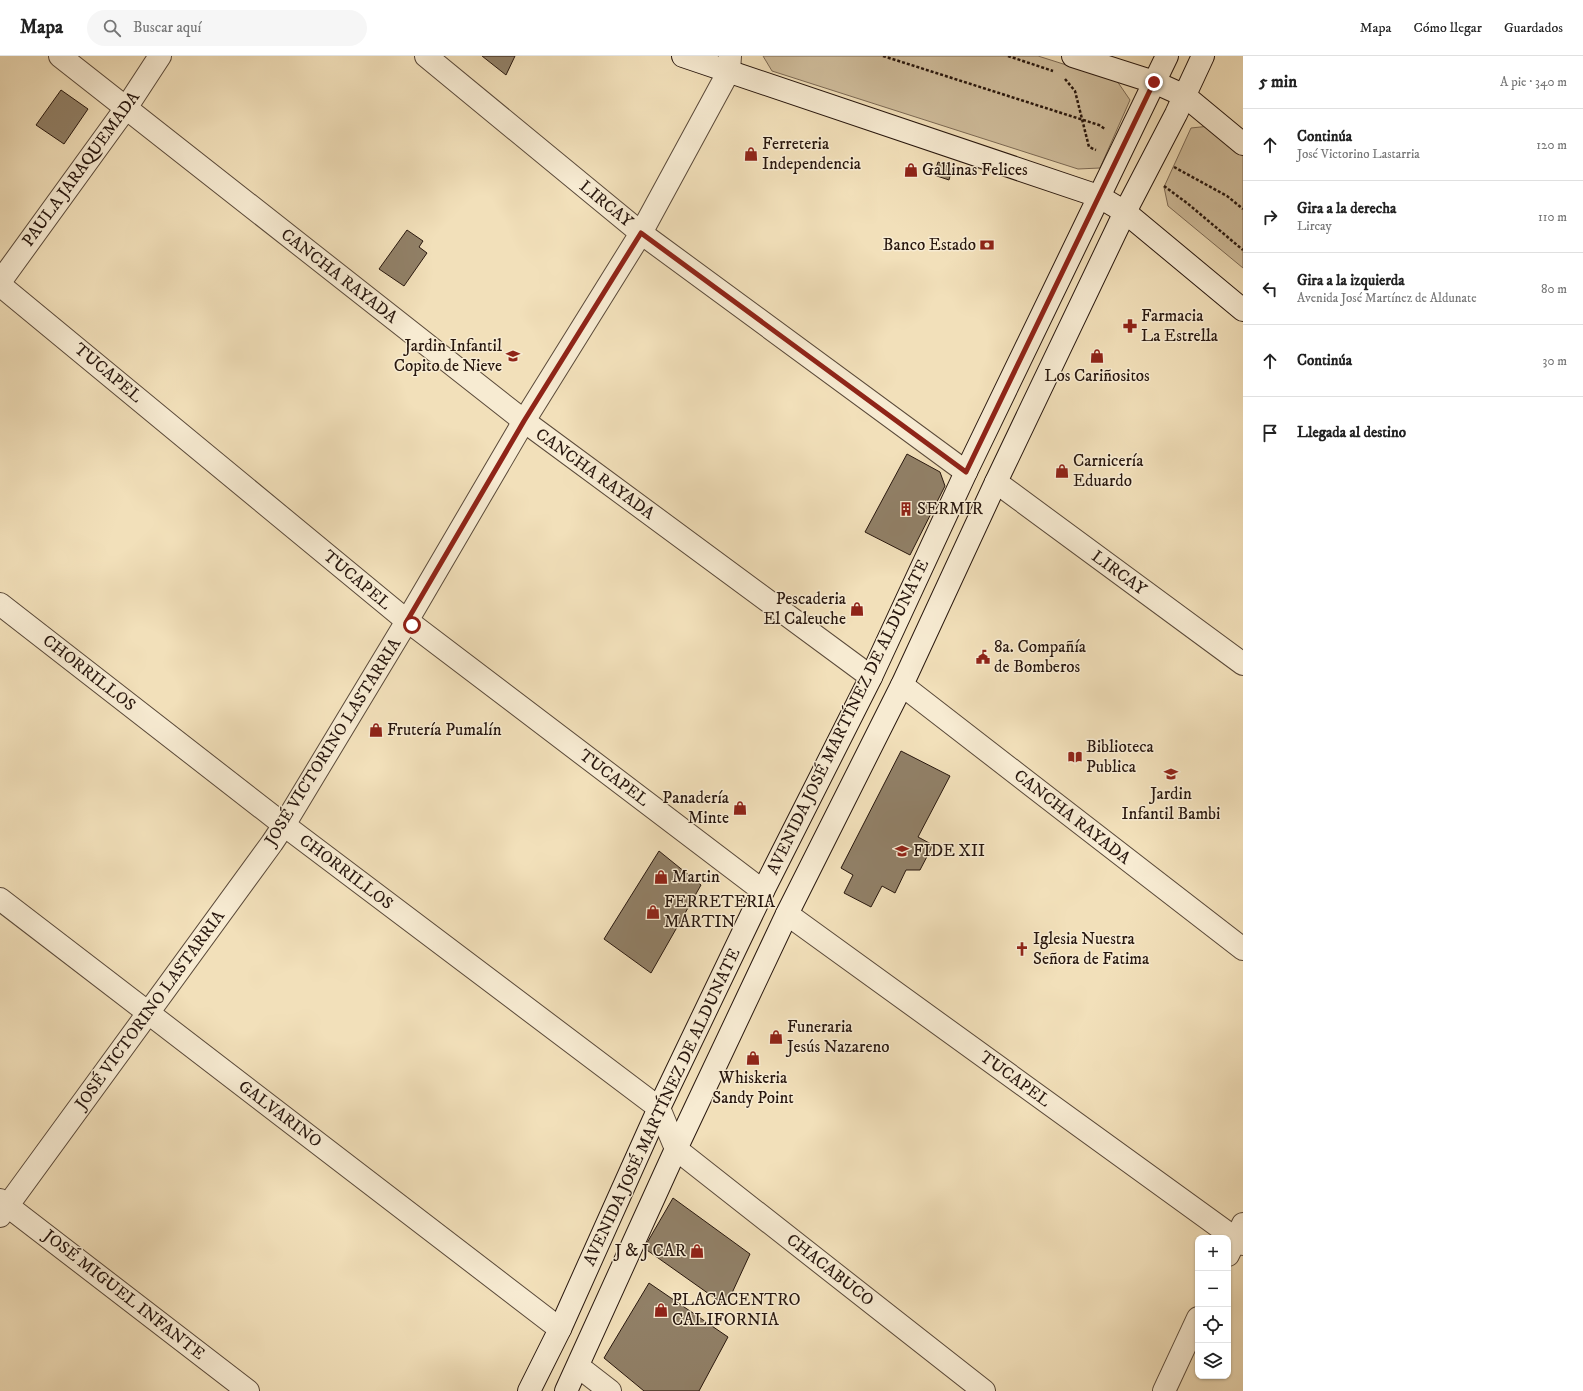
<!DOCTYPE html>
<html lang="es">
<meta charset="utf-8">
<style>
body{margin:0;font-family:"IM FELL DW Pica",serif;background:#f6f6f6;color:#222}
.controls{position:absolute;right:12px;bottom:12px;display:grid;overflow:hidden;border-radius:8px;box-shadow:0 1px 3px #0004}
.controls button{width:36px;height:36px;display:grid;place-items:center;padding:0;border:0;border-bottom:1px solid #e0e0e0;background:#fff;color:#222;font:20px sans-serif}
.stop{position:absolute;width:12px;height:12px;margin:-9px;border:3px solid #8f2418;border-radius:50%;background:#fff}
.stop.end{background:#8f2418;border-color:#fff;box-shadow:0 1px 4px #0008}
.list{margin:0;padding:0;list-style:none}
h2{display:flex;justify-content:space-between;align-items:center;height:52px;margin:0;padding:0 16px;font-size:17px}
h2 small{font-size:13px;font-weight:400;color:#767676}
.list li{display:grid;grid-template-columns:26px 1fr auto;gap:12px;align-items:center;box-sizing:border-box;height:72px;padding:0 16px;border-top:1px solid #e0e0e0}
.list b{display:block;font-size:15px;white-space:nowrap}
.list p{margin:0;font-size:13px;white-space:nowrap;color:#767676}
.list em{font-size:13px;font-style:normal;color:#767676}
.icon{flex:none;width:22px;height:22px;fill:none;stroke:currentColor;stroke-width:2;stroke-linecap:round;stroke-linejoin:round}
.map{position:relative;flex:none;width:1243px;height:1335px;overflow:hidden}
header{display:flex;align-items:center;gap:24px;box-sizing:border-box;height:56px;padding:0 20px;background:#fff;border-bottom:1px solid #e0e0e0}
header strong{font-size:19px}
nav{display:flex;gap:22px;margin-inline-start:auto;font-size:14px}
.search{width:280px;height:36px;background:#f6f6f6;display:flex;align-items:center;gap:10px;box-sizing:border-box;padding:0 14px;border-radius:22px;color:#767676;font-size:15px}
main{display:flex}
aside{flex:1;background:#fff}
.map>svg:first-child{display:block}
</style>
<header>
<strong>Mapa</strong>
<div class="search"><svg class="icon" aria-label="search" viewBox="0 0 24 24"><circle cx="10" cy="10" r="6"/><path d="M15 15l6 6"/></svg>Buscar aquí</div>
<nav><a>Mapa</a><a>Cómo llegar</a><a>Guardados</a></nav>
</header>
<main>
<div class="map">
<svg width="1243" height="1335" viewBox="0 0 1243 1335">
<rect width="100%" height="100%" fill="#f2e0ba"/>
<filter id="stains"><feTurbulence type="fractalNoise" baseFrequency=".005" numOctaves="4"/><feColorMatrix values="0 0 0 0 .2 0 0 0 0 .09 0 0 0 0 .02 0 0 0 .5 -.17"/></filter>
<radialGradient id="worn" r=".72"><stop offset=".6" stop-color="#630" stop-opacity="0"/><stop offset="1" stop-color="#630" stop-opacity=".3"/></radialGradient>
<!-- green -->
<g fill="#d0be9d" stroke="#7c6a56">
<polygon points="763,0 1038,0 1117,25 1130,44 1100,112 1078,113 772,15"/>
<polygon points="1210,70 1243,97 1243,212 1168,150 1164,131 1191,72"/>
</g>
<!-- building -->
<g fill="#918067" stroke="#28170e">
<polygon points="482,0 515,0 506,19"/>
<polygon points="61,34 88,53 64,88 36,69"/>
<polygon points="938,106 952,112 949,124 934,119"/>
<polygon points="407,174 423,185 419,191 427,197 404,230 379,213"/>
<polygon points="907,398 940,416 945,430 910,499 865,476"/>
<polygon points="901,695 950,720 918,781 933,789 920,814 906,814 895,837 882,830 871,851 844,837 853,819 841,812"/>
<polygon points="659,795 701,829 651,917 604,883"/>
<polygon points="673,1142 750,1198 726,1250 644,1192"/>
<polygon points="649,1227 728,1281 699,1335 644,1335 604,1302"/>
</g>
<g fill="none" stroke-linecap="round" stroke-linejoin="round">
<defs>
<g id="minor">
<polyline points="60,0 524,365 871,621"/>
<polyline points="426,0 641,177 966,416"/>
<polyline points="0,226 126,52 160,0"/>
<polyline points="0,229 401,560 763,835"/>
<polyline points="996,426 1243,608"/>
<polyline points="0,548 284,769 659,1052 676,1093 984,1335"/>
<polyline points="902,629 1243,893"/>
<polyline points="0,843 560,1273"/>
<polyline points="787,858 1243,1188"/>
<polyline points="0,1144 248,1335"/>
<polyline points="0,1160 272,787 284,769 407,565 524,365 641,177 729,15 730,0"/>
<polyline points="1228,1199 1243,1168"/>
<polyline points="579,1311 610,1335"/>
<polyline points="1164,1335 1198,1262"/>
</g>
<g id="secondary">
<polyline points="683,0 1098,140 1125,156 1243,254"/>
<polyline points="1073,0 1154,26 1185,40 1243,88"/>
<polyline points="529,1335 560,1273 659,1052 763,835 871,621 966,416 1167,0"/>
<polyline points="566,1335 676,1093 787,858 902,629 996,426 1125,156 1176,58 1203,0"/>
</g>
</defs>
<!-- minor casing -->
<use href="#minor" stroke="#5a4939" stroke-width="24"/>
<!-- secondary casing -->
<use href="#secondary" stroke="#28170e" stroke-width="24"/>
<!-- path -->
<g stroke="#28170e" stroke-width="2.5" stroke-dasharray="3 2" stroke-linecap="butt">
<polyline points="883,0 1099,69 1105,73"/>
<polyline points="1008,0 1053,15"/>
<polyline points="1065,23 1075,35 1089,91 1096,94"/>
<polyline points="1174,111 1227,140 1243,153"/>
<polyline points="1164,130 1187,147 1243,194"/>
</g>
<!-- minor -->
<use href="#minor" stroke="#f7ebd2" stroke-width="22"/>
<!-- secondary -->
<use href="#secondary" stroke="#f7ebd2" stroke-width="22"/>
</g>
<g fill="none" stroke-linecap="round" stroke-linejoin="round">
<!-- route -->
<polyline stroke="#8f2418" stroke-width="5" points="412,569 407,565 524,365 641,177 966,416 1154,26"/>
</g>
<!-- icons -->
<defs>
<symbol id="shop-bare" viewBox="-9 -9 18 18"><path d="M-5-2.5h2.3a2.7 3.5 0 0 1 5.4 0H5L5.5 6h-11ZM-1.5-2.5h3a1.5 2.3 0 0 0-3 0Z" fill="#8f2418" stroke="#f7ebd2" stroke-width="2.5" paint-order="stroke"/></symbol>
<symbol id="bank-bare" viewBox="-9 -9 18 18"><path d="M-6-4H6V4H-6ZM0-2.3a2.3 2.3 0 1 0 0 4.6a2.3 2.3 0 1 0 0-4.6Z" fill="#8f2418" stroke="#f7ebd2" stroke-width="2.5" paint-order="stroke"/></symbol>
<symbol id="pharmacy-bare" viewBox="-9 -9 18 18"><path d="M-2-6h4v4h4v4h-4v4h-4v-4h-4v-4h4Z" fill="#8f2418" stroke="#f7ebd2" stroke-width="2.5" paint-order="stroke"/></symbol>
<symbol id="school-bare" viewBox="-9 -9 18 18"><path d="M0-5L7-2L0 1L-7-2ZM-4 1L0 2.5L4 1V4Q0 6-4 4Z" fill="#8f2418" stroke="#f7ebd2" stroke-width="2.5" paint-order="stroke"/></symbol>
<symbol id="building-bare" viewBox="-9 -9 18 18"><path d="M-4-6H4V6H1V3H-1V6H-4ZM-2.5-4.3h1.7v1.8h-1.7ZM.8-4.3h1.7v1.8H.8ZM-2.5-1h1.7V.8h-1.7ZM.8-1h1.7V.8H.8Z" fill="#8f2418" stroke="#f7ebd2" stroke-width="2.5" paint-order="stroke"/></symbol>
<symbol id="civic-bare" viewBox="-9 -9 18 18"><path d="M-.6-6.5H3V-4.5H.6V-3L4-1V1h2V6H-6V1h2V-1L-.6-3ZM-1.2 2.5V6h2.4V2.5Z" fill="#8f2418" stroke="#f7ebd2" stroke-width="2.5" paint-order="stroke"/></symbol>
<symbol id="library-bare" viewBox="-9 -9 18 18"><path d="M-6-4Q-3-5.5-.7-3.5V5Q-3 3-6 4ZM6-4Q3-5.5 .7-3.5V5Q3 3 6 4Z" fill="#8f2418" stroke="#f7ebd2" stroke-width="2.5" paint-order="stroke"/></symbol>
<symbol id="church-bare" viewBox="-9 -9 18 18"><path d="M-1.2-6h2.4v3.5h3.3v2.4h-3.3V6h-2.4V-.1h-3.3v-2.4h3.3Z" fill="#8f2418" stroke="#f7ebd2" stroke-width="2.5" paint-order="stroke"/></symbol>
</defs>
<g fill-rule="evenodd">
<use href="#shop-bare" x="741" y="88" width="20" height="20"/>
<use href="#shop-bare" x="901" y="104" width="20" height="20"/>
<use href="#bank-bare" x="977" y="179" width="20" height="20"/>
<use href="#pharmacy-bare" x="1120" y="260" width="20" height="20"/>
<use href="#school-bare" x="503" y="290" width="20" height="20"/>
<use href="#shop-bare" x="1087" y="290" width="20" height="20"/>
<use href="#shop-bare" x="1052" y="405" width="20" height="20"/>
<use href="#building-bare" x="896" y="443" width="20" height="20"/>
<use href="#shop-bare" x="847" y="543" width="20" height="20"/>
<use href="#civic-bare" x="973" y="591" width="20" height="20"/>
<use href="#shop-bare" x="366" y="664" width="20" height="20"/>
<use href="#library-bare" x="1065" y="691" width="20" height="20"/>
<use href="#school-bare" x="1161" y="708" width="20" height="20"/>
<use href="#shop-bare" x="730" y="742" width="20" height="20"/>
<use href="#school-bare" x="892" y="785" width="20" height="20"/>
<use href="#shop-bare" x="651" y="811" width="20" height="20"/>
<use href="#shop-bare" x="643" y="846" width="20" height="20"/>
<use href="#church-bare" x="1012" y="883" width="20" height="20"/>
<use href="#shop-bare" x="766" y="971" width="20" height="20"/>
<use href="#shop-bare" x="743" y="992" width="20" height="20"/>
<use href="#shop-bare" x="687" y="1185" width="20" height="20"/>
<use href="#shop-bare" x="651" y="1244" width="20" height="20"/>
</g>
<g text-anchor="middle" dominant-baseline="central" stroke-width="3" stroke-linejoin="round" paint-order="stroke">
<!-- poi labels -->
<g font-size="17" fill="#28170e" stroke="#f7ebd2" text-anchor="start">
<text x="762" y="88">Ferreteria<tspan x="762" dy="20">Independencia</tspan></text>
<text x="922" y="114">Gallinas Felices</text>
<text x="976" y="189" text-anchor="end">Banco Estado</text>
<text x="1141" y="260">Farmacia<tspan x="1141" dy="20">La Estrella</tspan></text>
<text x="502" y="290" text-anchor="end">Jardin Infantil<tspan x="502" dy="20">Copito de Nieve</tspan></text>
<text x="1097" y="320" text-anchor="middle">Los Cariñositos</text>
<text x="1073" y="405">Carnicería<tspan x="1073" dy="20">Eduardo</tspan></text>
<text x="917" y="453">SERMIR</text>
<text x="846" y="543" text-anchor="end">Pescaderia<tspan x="846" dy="20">El Caleuche</tspan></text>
<text x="994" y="591">8a. Compañía<tspan x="994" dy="20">de Bomberos</tspan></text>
<text x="387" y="674">Frutería Pumalín</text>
<text x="1086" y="691">Biblioteca<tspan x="1086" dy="20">Publica</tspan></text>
<text x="1171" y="738" text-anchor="middle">Jardin<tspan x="1171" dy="20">Infantil Bambi</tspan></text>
<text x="729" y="742" text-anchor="end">Panadería<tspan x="729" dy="20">Minte</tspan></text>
<text x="913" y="795">FIDE XII</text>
<text x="672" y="821">Martin</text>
<text x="664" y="846">FERRETERIA<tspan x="664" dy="20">MARTIN</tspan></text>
<text x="1033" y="883">Iglesia Nuestra<tspan x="1033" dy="20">Señora de Fatima</tspan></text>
<text x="787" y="971">Funeraria<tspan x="787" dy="20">Jesús Nazareno</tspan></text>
<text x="753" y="1022" text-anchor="middle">Whiskeria<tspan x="753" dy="20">Sandy Point</tspan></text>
<text x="686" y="1195" text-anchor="end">J &amp; J CAR</text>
<text x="672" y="1244">PLACACENTRO<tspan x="672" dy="20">CALIFORNIA</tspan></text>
</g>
<!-- street labels -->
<g font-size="17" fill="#28170e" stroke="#f7ebd2">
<text transform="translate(81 113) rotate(-54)">PAULA JARAQUEMADA</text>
<text transform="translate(606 148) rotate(39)">LIRCAY</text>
<text transform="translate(339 220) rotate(38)">CANCHA RAYADA</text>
<text transform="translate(108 317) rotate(40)">TUCAPEL</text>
<text transform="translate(595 418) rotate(36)">CANCHA RAYADA</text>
<text transform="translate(1119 517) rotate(36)">LIRCAY</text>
<text transform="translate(357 524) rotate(40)">TUCAPEL</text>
<text transform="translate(89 617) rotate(38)">CHORRILLOS</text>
<text transform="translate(848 661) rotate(-64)">AVENIDA JOSÉ MARTÍNEZ DE ALDUNATE</text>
<text transform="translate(333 686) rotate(-58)">JOSÉ VICTORINO LASTARRIA</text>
<text transform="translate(614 722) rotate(37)">TUCAPEL</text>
<text transform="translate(1072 761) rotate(38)">CANCHA RAYADA</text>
<text transform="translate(346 816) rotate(37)">CHORRILLOS</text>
<text transform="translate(150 954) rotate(-54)">JOSÉ VICTORINO LASTARRIA</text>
<text transform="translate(1015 1023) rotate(36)">TUCAPEL</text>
<text transform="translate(662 1051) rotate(-65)">AVENIDA JOSÉ MARTÍNEZ DE ALDUNATE</text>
<text transform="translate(280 1058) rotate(37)">GALVARINO</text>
<text transform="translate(830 1214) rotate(38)">CHACABUCO</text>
<text transform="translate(124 1239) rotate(38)">JOSÉ MIGUEL INFANTE</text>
</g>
</g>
<rect width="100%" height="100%" filter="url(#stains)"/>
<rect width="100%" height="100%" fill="url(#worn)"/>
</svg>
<div class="controls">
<button>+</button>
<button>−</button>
<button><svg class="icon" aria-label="locate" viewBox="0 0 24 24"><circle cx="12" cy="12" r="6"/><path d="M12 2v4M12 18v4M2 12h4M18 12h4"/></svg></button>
<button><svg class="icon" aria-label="layers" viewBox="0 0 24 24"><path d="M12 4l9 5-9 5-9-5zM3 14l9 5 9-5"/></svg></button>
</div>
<div class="stop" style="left:412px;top:569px"></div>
<div class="stop end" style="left:1154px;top:26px"></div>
</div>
<aside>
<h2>5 min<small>A pie · 340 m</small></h2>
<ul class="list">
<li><svg class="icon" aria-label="ahead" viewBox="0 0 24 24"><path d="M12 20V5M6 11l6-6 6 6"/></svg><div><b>Continúa</b><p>José Victorino Lastarria</p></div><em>120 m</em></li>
<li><svg class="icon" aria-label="right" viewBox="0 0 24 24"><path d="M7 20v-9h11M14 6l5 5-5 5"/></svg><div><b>Gira a la derecha</b><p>Lircay</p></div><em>110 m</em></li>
<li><svg class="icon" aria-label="left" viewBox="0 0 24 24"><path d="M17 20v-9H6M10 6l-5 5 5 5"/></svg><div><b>Gira a la izquierda</b><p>Avenida José Martínez de Aldunate</p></div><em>80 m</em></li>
<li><svg class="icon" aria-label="ahead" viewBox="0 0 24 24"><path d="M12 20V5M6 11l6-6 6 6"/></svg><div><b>Continúa</b></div><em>30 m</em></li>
<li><svg class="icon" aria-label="arrive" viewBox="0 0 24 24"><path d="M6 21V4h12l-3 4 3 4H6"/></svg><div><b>Llegada al destino</b></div></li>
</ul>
</aside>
</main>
